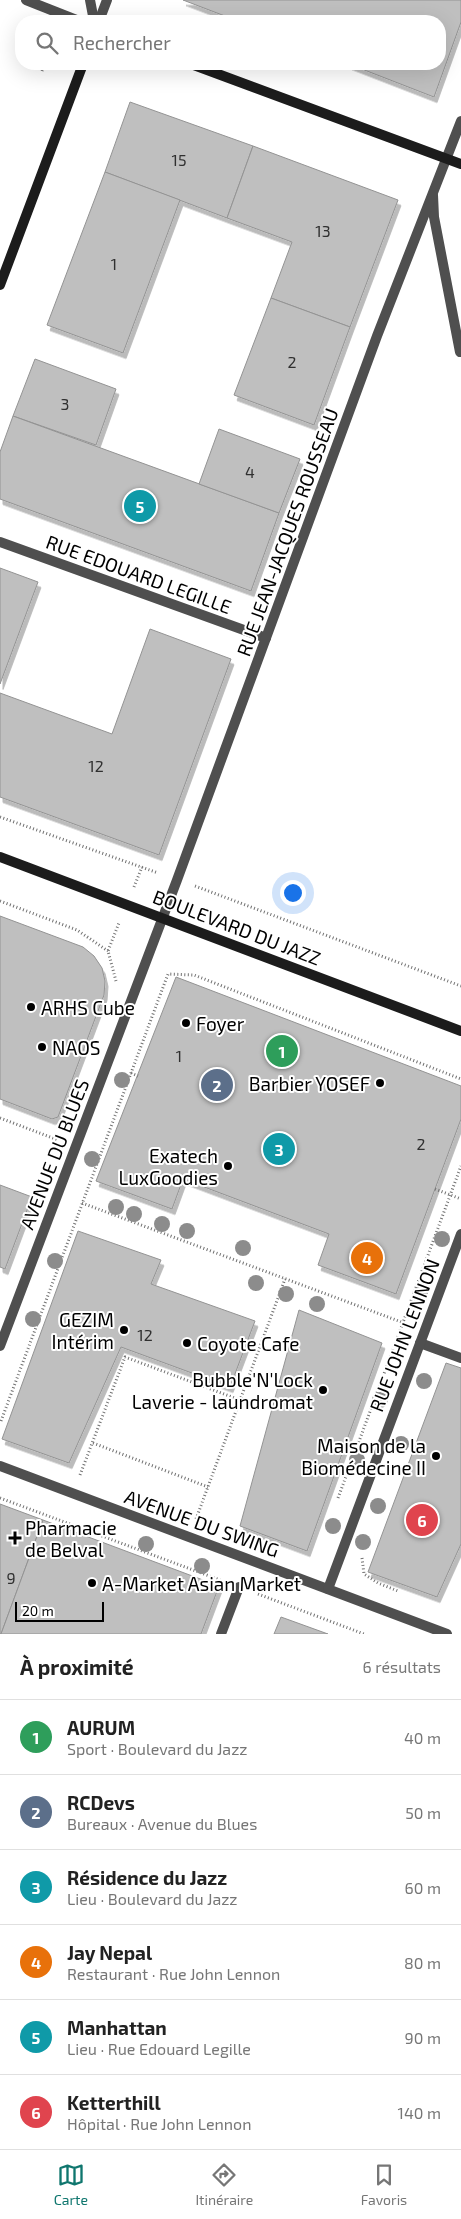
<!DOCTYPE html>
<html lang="fr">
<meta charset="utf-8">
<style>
body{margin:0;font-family:"Exo 2",sans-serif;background:#f2f2f2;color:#222}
.scale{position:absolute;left:15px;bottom:12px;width:89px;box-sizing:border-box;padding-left:5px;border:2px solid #000;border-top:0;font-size:14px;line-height:18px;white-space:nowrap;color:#000;-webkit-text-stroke:4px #fff;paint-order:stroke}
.you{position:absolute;left:292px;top:892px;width:18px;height:18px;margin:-12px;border:4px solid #fff;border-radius:50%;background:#1a73e8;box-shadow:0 0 0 8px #1a73e833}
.badge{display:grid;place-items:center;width:32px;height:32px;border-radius:50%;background:#0f766e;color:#fff;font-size:16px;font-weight:700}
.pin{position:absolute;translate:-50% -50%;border:2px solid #fff;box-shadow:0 1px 5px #0006}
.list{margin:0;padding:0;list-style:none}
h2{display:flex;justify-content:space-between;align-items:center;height:65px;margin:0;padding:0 20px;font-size:21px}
h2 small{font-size:16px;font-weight:400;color:#767676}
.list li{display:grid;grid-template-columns:32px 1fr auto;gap:15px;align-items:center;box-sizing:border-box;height:75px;padding:0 20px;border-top:1px solid #e0e0e0}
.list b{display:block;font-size:19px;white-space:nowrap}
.list p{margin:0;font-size:16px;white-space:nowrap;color:#767676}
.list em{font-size:16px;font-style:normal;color:#767676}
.icon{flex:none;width:28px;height:28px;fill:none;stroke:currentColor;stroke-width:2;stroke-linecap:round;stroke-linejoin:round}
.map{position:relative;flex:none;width:461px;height:1634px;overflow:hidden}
.search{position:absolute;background:#fff;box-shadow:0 5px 20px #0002;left:15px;right:15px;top:15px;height:55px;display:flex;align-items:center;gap:12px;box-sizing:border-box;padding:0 18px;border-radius:20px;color:#767676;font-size:19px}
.sheet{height:515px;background:#fff}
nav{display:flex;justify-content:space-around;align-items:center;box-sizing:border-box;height:70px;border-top:1px solid #e0e0e0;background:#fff;font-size:14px;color:#767676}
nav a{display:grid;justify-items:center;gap:2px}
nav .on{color:#0f766e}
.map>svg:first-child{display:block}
</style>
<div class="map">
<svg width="461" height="1634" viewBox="0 0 461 1634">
<defs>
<filter id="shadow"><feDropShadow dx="3" dy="5.5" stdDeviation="0" flood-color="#0004"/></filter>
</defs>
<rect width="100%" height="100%" fill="#fff"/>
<!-- building -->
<g fill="#bfbfbf" stroke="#939393" filter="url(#shadow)">
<polygon points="183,0 461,0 461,22 434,97 349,64 440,64 440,21 238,21"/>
<polygon points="130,102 253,146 227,218 105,172"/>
<polygon points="253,146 398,200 350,327 271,298 292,242 227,218"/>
<polygon points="105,172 180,200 123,353 47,325"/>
<polygon points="271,298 350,327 314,425 234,395"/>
<polygon points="35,359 116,389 96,445 13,416"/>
<polygon points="13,416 279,513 251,591 0,499 0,452"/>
<polygon points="219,429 300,459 279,513 199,484"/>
<polygon points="0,568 38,582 0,684"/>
<polygon points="150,629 231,659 159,855 0,797 0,693 112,734"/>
<polygon points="0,916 83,947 94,956 102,968 105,981 104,995 58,1117 52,1119 0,1099"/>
<polygon points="176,977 461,1086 461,1119 396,1294 318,1265 329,1234 183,1179 172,1209 96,1181"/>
<polygon points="0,1185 32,1197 5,1269 0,1267"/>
<polygon points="78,1231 161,1260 151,1284 255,1321 230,1387 121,1347 69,1463 2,1439"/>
<polygon points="299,1310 382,1343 307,1551 240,1526"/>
<polygon points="446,1363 461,1368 461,1544 437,1597 368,1572"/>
<polygon points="0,1504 43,1520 1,1634 0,1634"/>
<polygon points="43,1520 219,1586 201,1634 1,1634"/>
<polygon points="281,1617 328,1634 274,1634"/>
</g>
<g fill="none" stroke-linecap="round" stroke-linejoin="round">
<!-- path -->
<g stroke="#717171" stroke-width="3" stroke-dasharray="1 2.5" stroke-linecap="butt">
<polyline points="42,71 45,64"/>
<polyline points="0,817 158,873"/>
<polyline points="195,886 461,986"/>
<polyline points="134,887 142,867"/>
<polyline points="0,901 77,930 108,951"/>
<polyline points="116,981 108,951 119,923"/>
<polyline points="131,1073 138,1076"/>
<polyline points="0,1118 58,1140"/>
<polyline points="435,1189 461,1199"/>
<polyline points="82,1203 404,1323"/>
<polyline points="1,1421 168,974 194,975 461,1079"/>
<polyline points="93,1443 208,1487"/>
<polyline points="80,1475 125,1357 240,1400"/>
<polyline points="0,1498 220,1580"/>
<polyline points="338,1498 461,1166"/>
<polyline points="196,1519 285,1279"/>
<polyline points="362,1558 364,1574 378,1583 398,1591"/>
<polyline points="258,1594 364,1634"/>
</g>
<!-- service -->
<g stroke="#4f4f4f" stroke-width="10">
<polyline points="26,0 79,21"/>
<polyline points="90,0 94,21"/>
<polyline points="433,195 434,217 460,352"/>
</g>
<!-- pedestrian -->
<g stroke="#4f4f4f" stroke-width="10">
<polyline points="0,542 266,638"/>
<polyline points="221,1634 239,1587"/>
</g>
<!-- minor -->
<g stroke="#4f4f4f" stroke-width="10">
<polyline points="99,21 107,0"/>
<polyline points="420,1343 461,1358"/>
<polyline points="0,1346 177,880 377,336 461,121"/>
<polyline points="0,1466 447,1634"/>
<polyline points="328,1589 461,1234"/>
</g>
<!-- secondary -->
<g stroke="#1c1c1c" stroke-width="10">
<polyline points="191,64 461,164"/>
<polyline points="0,285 83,64"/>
<polyline points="0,857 461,1031"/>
</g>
</g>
<!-- trees -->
<g fill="#8c8c8c">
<circle cx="122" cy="1080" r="8"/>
<circle cx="92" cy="1159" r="8"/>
<circle cx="116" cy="1207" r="8"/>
<circle cx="134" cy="1214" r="8"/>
<circle cx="162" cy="1224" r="8"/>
<circle cx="187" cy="1231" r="8"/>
<circle cx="442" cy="1239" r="8"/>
<circle cx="243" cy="1248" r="8"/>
<circle cx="55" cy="1261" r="8"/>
<circle cx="256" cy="1283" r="8"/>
<circle cx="286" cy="1294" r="8"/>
<circle cx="420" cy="1295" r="8"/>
<circle cx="317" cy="1304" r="8"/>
<circle cx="33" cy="1319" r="8"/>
<circle cx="424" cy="1381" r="8"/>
<circle cx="380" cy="1400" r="8"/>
<circle cx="401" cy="1444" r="8"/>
<circle cx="357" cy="1460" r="8"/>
<circle cx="378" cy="1506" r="8"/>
<circle cx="333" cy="1526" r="8"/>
<circle cx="363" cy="1542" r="8"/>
<circle cx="146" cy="1544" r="8"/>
<circle cx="202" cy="1566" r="8"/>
</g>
<!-- markers -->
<g fill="#000" stroke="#fff" stroke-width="2">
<circle cx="31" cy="1007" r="5"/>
<circle cx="186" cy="1023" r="5"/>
<circle cx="42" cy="1047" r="5"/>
<circle cx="380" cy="1083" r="5"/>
<circle cx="228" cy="1166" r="5"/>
<circle cx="124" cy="1330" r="5"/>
<circle cx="187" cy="1343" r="5"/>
<circle cx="323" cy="1390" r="5"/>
<circle cx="436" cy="1456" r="5"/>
<path d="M12.5 1530.5h5v5h5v5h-5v5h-5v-5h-5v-5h5z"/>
<circle cx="92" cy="1583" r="5"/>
</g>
<g text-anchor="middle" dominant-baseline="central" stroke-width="4" stroke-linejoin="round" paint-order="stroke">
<!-- number labels -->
<g font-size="16" fill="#303030">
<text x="179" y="159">15</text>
<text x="323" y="230">13</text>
<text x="114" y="263">1</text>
<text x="292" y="361">2</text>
<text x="65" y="403">3</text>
<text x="250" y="471">4</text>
<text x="96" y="765">12</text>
<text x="179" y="1055">1</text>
<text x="421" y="1143">2</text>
<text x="145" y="1334">12</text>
<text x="11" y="1577">9</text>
</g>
<!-- street labels -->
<g font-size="19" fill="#000" stroke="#fff">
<text transform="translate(287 532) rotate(-70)">RUE JEAN-JACQUES ROUSSEAU</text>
<text transform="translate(139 574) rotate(20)">RUE EDOUARD LEGILLE</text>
<text transform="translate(237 927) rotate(21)">BOULEVARD DU JAZZ</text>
<text transform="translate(54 1154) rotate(-69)">AVENUE DU BLUES</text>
<text transform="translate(404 1335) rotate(-69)">RUE JOHN LENNON</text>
<text transform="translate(202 1523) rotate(20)">AVENUE DU SWING</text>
</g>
<!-- poi labels -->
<g font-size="19" fill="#000" stroke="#fff" text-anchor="start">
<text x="41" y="1007">ARHS Cube</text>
<text x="196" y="1023">Foyer</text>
<text x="52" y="1047">NAOS</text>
<text x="370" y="1083" text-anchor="end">Barbier YOSEF</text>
<text x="218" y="1155" text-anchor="end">Exatech<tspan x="218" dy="22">LuxGoodies</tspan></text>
<text x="114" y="1319" text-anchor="end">GEZIM<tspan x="114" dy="22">Intérim</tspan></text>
<text x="197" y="1343">Coyote Cafe</text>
<text x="313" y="1379" text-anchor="end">Bubble'N'Lock<tspan x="313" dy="22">Laverie - laundromat</tspan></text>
<text x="426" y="1445" text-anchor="end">Maison de la<tspan x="426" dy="22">Biomédecine II</tspan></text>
<text x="25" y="1527">Pharmacie<tspan x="25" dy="22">de Belval</tspan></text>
<text x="102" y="1583">A-Market Asian Market</text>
</g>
</g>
</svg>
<div class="scale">20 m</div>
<div class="you"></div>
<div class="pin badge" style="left:282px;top:1051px;background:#2e9e5b">1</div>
<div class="pin badge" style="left:217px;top:1085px;background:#5c6f8a">2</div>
<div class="pin badge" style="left:279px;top:1149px;background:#0f9aa8">3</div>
<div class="pin badge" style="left:367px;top:1258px;background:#e8710a">4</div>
<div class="pin badge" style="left:140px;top:506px;background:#0f9aa8">5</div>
<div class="pin badge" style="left:422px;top:1520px;background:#e0444e">6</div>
<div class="search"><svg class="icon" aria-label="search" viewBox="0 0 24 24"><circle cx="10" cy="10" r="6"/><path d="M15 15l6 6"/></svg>Rechercher</div>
</div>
<section class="sheet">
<h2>À proximité<small>6 résultats</small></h2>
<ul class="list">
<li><span class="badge" style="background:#2e9e5b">1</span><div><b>AURUM</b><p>Sport · Boulevard du Jazz</p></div><em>40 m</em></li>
<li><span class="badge" style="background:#5c6f8a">2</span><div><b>RCDevs</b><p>Bureaux · Avenue du Blues</p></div><em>50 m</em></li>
<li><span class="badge" style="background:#0f9aa8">3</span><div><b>Résidence du Jazz</b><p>Lieu · Boulevard du Jazz</p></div><em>60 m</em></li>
<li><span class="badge" style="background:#e8710a">4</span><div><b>Jay Nepal</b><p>Restaurant · Rue John Lennon</p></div><em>80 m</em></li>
<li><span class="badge" style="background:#0f9aa8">5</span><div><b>Manhattan</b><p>Lieu · Rue Edouard Legille</p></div><em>90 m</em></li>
<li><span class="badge" style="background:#e0444e">6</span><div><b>Ketterthill</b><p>Hôpital · Rue John Lennon</p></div><em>140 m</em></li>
</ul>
</section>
<nav>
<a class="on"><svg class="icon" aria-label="map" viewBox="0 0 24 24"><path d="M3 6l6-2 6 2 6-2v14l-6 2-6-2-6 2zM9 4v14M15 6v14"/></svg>Carte</a>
<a><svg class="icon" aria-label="directions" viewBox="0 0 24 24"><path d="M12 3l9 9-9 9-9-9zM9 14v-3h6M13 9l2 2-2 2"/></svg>Itinéraire</a>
<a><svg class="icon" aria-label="saved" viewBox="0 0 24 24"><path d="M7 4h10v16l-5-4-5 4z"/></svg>Favoris</a>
</nav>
